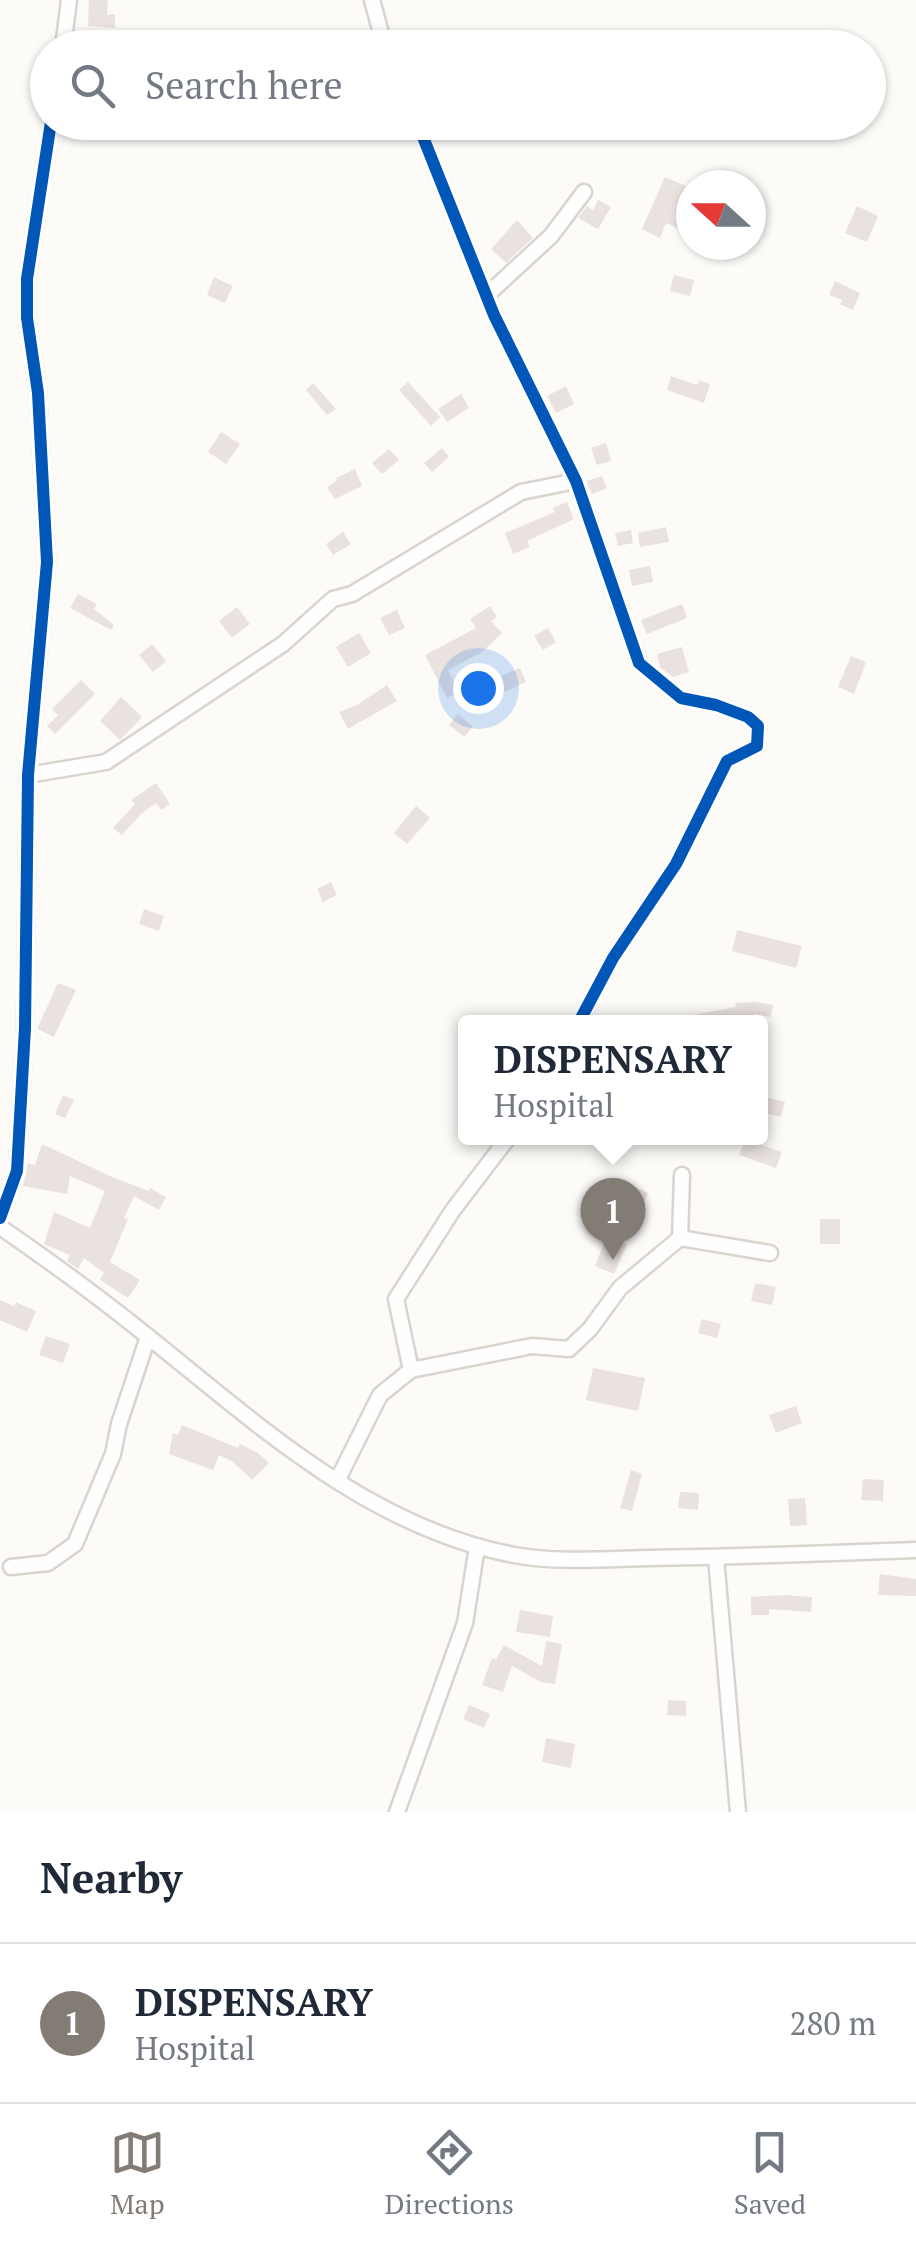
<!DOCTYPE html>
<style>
body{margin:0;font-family:"PT Serif",serif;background:#f2f2f3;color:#1f2937}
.compass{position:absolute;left:676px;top:170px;width:90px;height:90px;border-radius:50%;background:#fff;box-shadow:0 2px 8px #0004;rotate:291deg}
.you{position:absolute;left:478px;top:688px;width:35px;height:35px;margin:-25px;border:8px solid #fff;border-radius:50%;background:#1a73e8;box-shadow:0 0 0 15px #1a73e833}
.badge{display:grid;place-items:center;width:65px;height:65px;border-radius:50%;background:#827c75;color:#fff;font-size:32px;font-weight:700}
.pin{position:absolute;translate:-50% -82px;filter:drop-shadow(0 2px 5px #0008)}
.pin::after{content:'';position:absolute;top:52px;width:35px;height:30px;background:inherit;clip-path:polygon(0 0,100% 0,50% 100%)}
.popup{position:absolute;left:458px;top:1015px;width:310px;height:130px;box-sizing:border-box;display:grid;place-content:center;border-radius:10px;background:#fff;filter:drop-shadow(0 2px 8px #0005);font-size:32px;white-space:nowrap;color:#747a83}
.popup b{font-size:38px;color:#1f2937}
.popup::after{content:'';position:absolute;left:50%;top:100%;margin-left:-20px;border:20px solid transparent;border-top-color:#fff}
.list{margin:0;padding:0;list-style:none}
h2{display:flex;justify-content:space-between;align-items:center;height:130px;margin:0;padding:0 40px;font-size:42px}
h2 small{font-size:32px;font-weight:400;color:#747a83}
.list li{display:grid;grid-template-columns:65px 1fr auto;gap:30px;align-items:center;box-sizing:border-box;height:160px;padding:0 40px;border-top:2px solid #e0e1e3}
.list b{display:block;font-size:38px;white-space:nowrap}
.list p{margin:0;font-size:32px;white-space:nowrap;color:#747a83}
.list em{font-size:32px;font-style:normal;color:#747a83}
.icon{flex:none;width:55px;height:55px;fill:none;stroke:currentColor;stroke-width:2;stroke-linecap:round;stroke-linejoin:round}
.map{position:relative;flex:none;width:916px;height:1812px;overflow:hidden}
.search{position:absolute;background:#fff;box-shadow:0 2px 8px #0004;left:30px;right:30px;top:30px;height:110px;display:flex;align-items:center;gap:25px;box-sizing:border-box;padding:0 35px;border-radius:55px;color:#747a83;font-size:38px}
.sheet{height:290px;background:#fff}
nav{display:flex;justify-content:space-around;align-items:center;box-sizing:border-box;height:140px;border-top:2px solid #e0e1e3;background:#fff;font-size:28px;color:#747a83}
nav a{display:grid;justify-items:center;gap:5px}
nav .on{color:#827c75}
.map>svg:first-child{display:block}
</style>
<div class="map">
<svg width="916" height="1812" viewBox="0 0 916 1812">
<rect width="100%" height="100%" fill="#fdfbf8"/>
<!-- building -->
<g fill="#eae2df">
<polygon points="89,0 108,0 107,15 115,14 115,28 88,26"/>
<polygon points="665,177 686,186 678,205 686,208 677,228 666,223 660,238 642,229"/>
<polygon points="598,200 611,207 598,229 578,218 587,206 593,210"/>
<polygon points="857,206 878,216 867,242 845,233"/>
<polygon points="517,220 533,238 506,263 491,249"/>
<polygon points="674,275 694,280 690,296 670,291"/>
<polygon points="214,277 233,286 225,303 207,295"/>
<polygon points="835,281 860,293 853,310 840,304 842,300 829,295"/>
<polygon points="671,376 697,385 699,380 710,384 704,403 667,390"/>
<polygon points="408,382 440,417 431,426 399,390"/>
<polygon points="313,383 336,409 327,415 306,390"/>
<polygon points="566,386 574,404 556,413 547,396"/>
<polygon points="461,394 469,408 447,422 438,409"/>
<polygon points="221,432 240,444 226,464 208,452"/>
<polygon points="606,443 611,461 597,465 591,448"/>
<polygon points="442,448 449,457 432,472 424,463"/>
<polygon points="389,449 399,460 382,474 372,463"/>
<polygon points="355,469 362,486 335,499 327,488 337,480 336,478"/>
<polygon points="602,476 607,488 592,494 587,481"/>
<polygon points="567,502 574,519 527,541 530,547 513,554 505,533 555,512 553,508"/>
<polygon points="666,527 669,542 640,547 638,533"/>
<polygon points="631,530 633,543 618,546 615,533"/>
<polygon points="343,532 351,544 333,555 326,544"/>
<polygon points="650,566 653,582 632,586 629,570"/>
<polygon points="78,594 97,604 94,609 114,625 111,630 70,608"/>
<polygon points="682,604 687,618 647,634 641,620"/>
<polygon points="490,606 497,617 491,621 502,633 482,652 448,670 459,692 447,698 425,655 476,628 470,619"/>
<polygon points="237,607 250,624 232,638 219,621"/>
<polygon points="397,610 405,628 389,635 380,618"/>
<polygon points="548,628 556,642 543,650 534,636"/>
<polygon points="359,633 371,653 348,667 336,647"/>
<polygon points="152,644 166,661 153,672 139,655"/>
<polygon points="682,647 689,672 673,677 660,667 657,654"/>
<polygon points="851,656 866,662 854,694 838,687"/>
<polygon points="520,668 526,682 504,692 497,678"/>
<polygon points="81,680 95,694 55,734 47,726 58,715 52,709"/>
<polygon points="387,685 397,701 348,729 339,712 357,705"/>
<polygon points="121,697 142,717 120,740 100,721"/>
<polygon points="458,714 473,727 464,737 449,725"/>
<polygon points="156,783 170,804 161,810 156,803 142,813 122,835 113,828 135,804 131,800"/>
<polygon points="416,806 430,818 407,844 394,833"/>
<polygon points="331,882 337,895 323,902 317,889"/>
<polygon points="144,909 164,916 159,931 139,924"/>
<polygon points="737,930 802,946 796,968 732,951"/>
<polygon points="58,983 76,990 54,1037 37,1029"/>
<polygon points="756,1002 773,1005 771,1017 754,1014 754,1022 684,1022 683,1017 736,1007 735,1003"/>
<polygon points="63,1095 74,1100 65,1118 55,1114"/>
<polygon points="760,1096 785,1102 781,1117 760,1112"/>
<polygon points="745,1139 782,1152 776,1168 739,1155"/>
<polygon points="42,1144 112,1177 149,1191 150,1188 166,1197 159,1210 134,1196 124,1218 128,1219 110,1262 140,1280 128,1298 100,1280 104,1273 84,1258 78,1269 67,1261 70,1255 44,1244 54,1212 90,1228 105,1191 70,1176 67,1194 23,1186 28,1163 35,1165"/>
<polygon points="628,1184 648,1193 640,1212 620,1204"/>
<rect x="820" y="1219" width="20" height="25"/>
<polygon points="607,1236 627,1244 614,1274 595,1266"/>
<polygon points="755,1283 776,1287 772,1305 751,1301"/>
<polygon points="0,1300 14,1306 16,1302 36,1311 27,1332 0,1320"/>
<polygon points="702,1319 721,1324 717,1338 698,1333"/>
<polygon points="46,1336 70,1344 63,1363 39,1355"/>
<polygon points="593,1368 645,1378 638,1411 586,1400"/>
<polygon points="796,1406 802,1423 776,1433 769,1415"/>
<polygon points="182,1425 238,1448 240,1444 258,1453 269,1463 252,1480 233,1462 219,1455 213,1470 169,1454 173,1433 178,1435"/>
<polygon points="631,1470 642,1474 632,1511 620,1508"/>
<polygon points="863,1479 884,1480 883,1501 861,1500"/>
<polygon points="680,1492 699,1493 698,1510 678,1508"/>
<polygon points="805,1498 807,1525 790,1526 788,1499"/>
<polygon points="880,1574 916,1579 916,1596 878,1595"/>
<polygon points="786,1595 812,1597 811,1612 769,1609 769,1615 751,1615 751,1597"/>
<polygon points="520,1610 553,1616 550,1637 516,1632"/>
<polygon points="546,1641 562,1644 555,1684 541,1682 512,1666 503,1692 482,1685 492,1658 496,1660 504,1645 542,1666"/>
<polygon points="668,1700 686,1701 686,1716 667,1715"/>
<polygon points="469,1705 490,1714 484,1728 463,1719"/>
<polygon points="546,1738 575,1744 571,1768 542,1762"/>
</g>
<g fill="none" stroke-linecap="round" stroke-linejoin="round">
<defs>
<g id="street">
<polyline points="372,0 385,48"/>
<polyline points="63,48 69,0"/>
<polyline points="417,122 494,315 576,481 639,663 681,698 716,705 748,717 758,726 757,746 727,761 676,864 613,958 579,1022"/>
<polyline points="488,294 551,236 584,192"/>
<polyline points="28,775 106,762 283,644 333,599 352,594 521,492 576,481"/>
<polyline points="0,1218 17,1171 25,1028 28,775 47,562 38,393 27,318 27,279 51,122"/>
<path d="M0 1227C48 1260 95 1294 141 1331 254 1421 366 1527 514 1555 557 1563 606 1559 650 1558 739 1557 827 1553 916 1550"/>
<polyline points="680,1238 770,1253"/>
<polyline points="411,1370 532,1346 569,1349 590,1329 620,1288 680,1238 682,1175"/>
<polyline points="337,1481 380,1395 411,1370 396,1299 453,1210 508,1138"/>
<polyline points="716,1558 738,1812"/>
<polyline points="11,1567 48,1563 75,1544 113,1454 119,1424 148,1337"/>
<polyline points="397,1812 465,1623 477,1547"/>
</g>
</defs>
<!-- street casing -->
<use href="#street" stroke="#d9d4ce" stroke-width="19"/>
<!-- street -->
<use href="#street" stroke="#fffefe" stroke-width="14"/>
<defs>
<g id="cycleway">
<polyline points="417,122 494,315 576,481 639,663 681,698 716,705 748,717 758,726 757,746 727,761 676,864 613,958 579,1022"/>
<polyline points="0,1218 17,1171 25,1028 28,775 47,562 38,393 27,318 27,279 51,122"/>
</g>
</defs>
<!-- cycleway casing -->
<use href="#cycleway" stroke="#fff" stroke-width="19"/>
<!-- cycleway -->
<use href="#cycleway" stroke="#0057b8" stroke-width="12"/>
</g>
</svg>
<svg class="compass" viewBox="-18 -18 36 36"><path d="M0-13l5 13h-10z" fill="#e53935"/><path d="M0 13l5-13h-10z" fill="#747a83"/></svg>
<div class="you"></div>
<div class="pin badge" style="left:613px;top:1260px">1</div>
<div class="popup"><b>DISPENSARY</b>Hospital</div>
<div class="search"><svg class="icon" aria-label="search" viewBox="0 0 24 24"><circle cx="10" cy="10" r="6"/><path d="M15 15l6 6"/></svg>Search here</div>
</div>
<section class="sheet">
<h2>Nearby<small></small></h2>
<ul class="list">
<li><span class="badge">1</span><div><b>DISPENSARY</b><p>Hospital</p></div><em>280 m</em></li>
</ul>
</section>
<nav>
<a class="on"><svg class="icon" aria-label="map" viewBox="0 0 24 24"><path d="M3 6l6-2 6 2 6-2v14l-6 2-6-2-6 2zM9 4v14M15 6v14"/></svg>Map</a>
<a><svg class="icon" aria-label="directions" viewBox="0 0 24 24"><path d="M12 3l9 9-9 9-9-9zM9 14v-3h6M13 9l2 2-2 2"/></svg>Directions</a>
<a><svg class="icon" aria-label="saved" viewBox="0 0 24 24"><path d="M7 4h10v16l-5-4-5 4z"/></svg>Saved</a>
</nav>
